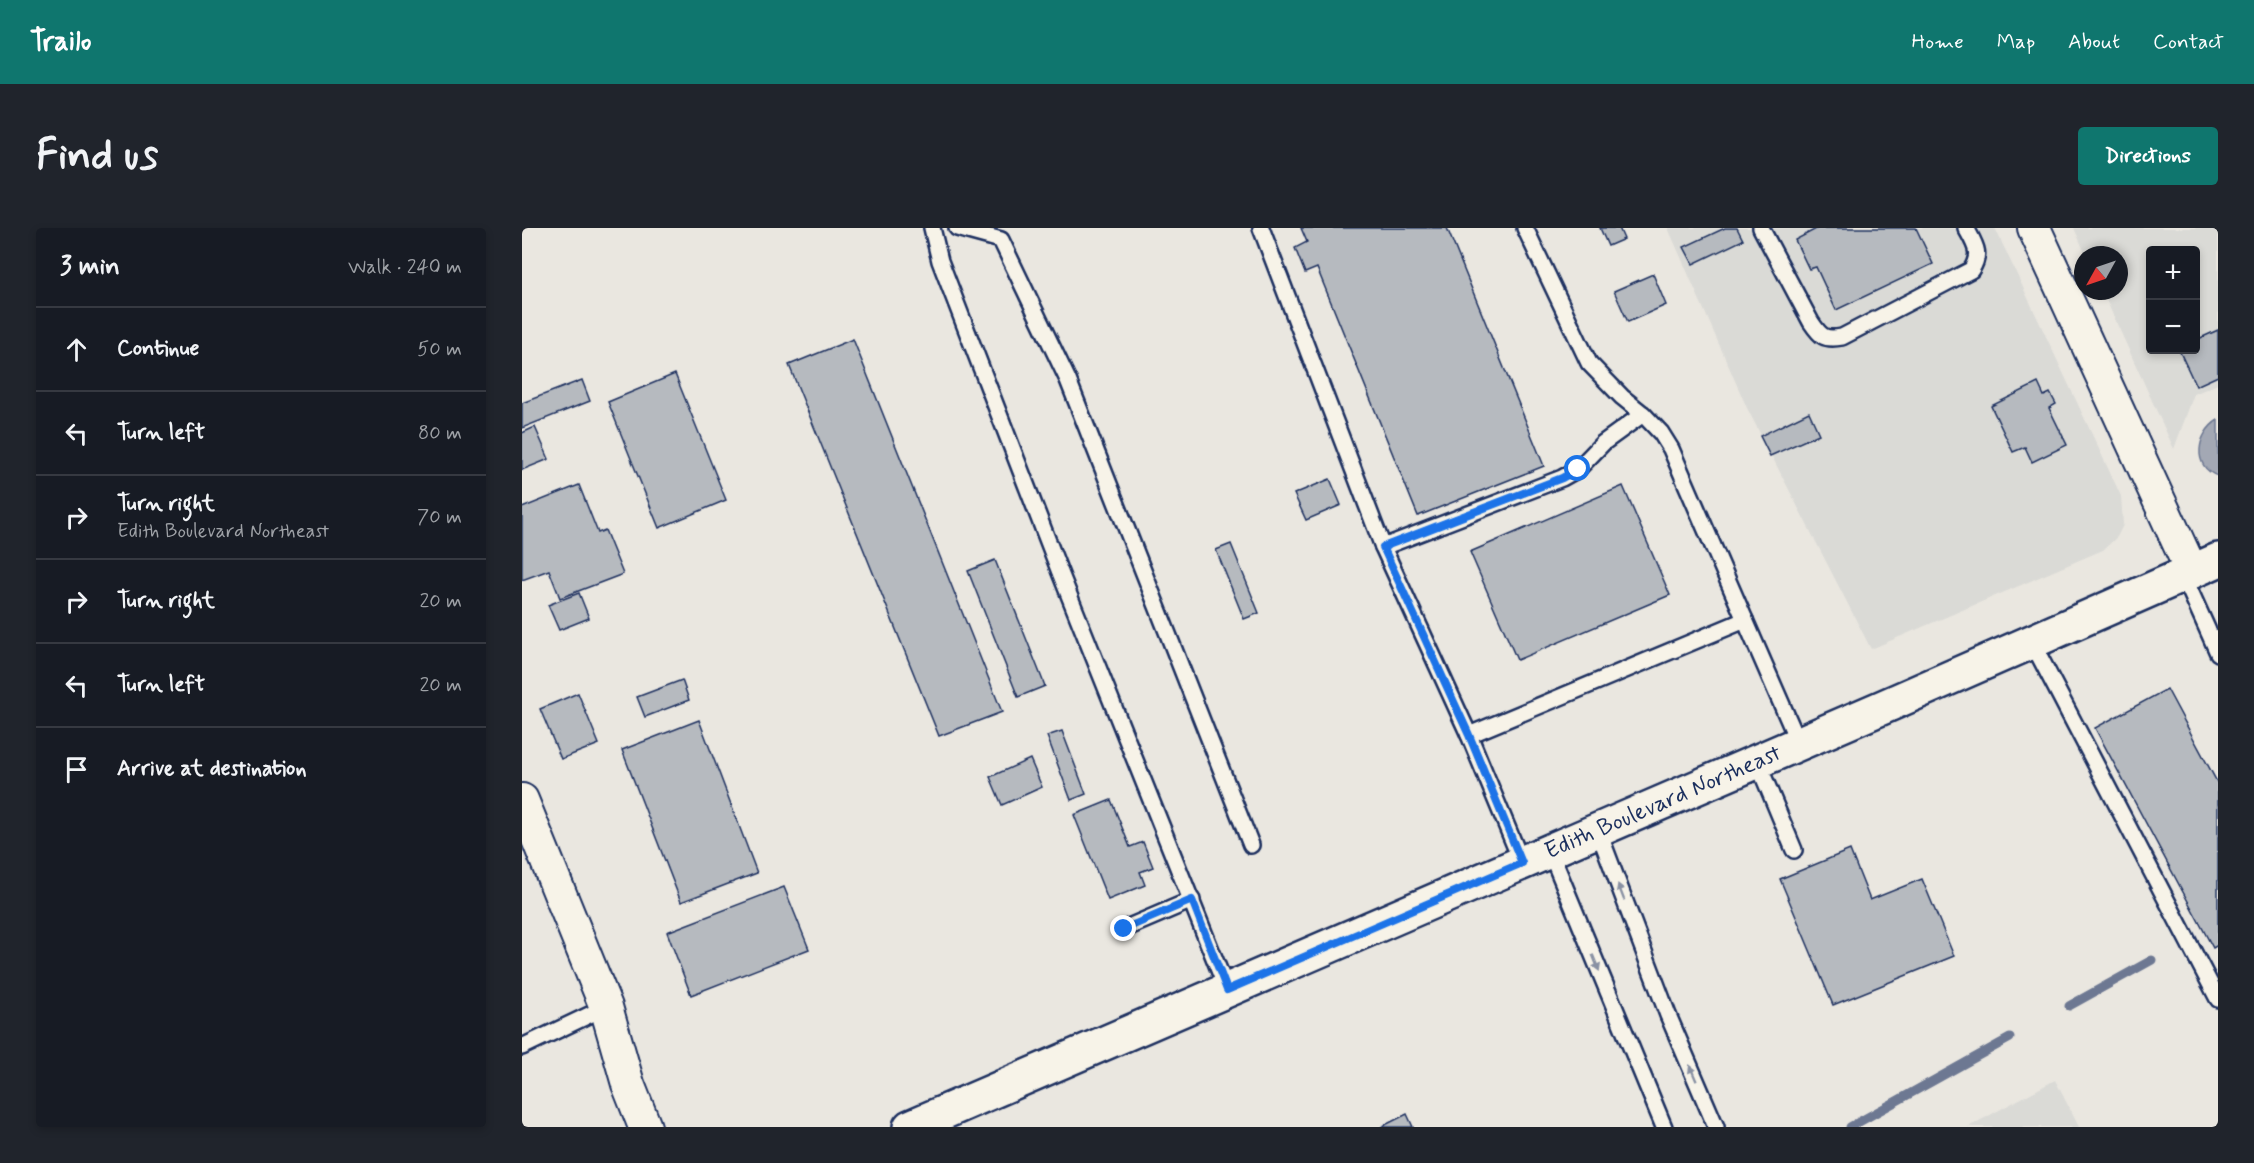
<!DOCTYPE html>
<meta charset="utf-8">
<style>
body{margin:0;font-family:Mynerve,sans-serif;background:#20242c;color:#f1f3f6}
.controls{position:absolute;right:18px;top:18px;display:grid;overflow:hidden;border-radius:6px;box-shadow:0 3px 9px #0003}
.controls button{width:54px;height:54px;display:grid;place-items:center;padding:0;border:0;border-bottom:2px solid #363941;background:#171b24;color:#f1f3f6;font:30px sans-serif}
.compass{position:absolute;left:1552px;top:18px;width:54px;height:54px;border-radius:50%;background:#171b24;box-shadow:0 3px 9px #0003;rotate:230deg}
.stop{position:absolute;width:18px;height:18px;margin:-14px;border:4px solid #1a73e8;border-radius:50%;background:#fff}
.stop.end{background:#1a73e8;border-color:#fff;box-shadow:0 2px 6px #0008}
.list{margin:0;padding:0;list-style:none}
h2{display:flex;justify-content:space-between;align-items:center;height:78px;margin:0;padding:0 24px;font-size:26px}
h2 small{font-size:20px;font-weight:400;color:#9ea1a6}
.list li{display:grid;grid-template-columns:39px 1fr auto;gap:18px;align-items:center;box-sizing:border-box;height:84px;padding:0 24px;border-top:2px solid #363941}
.list b{display:block;font-size:22px;white-space:nowrap}
.list p{margin:0;font-size:20px;white-space:nowrap;color:#9ea1a6}
.list em{font-size:20px;font-style:normal;color:#9ea1a6}
.icon{flex:none;width:33px;height:33px;fill:none;stroke:currentColor;stroke-width:2;stroke-linecap:round;stroke-linejoin:round}
.map{position:relative;flex:none;width:1696px;height:899px;overflow:hidden;border-radius:6px}
header{display:flex;align-items:center;gap:36px;box-sizing:border-box;height:84px;padding:0 30px;background:#0f766e;color:#fff}
header strong{font-size:28px}
nav{display:flex;gap:33px;margin-inline-start:auto;font-size:21px}
.intro{display:flex;align-items:center;justify-content:space-between;box-sizing:border-box;height:144px;padding:0 36px}
h1{margin:0;font-size:42px}
.button{padding:15px 27px;border-radius:6px;background:#0f766e;color:#fff;font-size:21px;font-weight:700}
main{display:flex;gap:36px;padding:0 36px}
aside{flex:1;background:#171b24;border-radius:6px;box-shadow:0 3px 9px #0003}
.map>svg:first-child{display:block}
</style>
<header>
<strong>Trailo</strong>
<nav><a>Home</a><a>Map</a><a>About</a><a>Contact</a></nav>
</header>
<div class="intro"><h1>Find us</h1><a class="button">Directions</a></div>
<main>
<aside>
<h2>3 min<small>Walk · 240 m</small></h2>
<ul class="list">
<li><svg class="icon" aria-label="ahead" viewBox="0 0 24 24"><path d="M12 20V5M6 11l6-6 6 6"/></svg><div><b>Continue</b></div><em>50 m</em></li>
<li><svg class="icon" aria-label="left" viewBox="0 0 24 24"><path d="M17 20v-9H6M10 6l-5 5 5 5"/></svg><div><b>Turn left</b></div><em>80 m</em></li>
<li><svg class="icon" aria-label="right" viewBox="0 0 24 24"><path d="M7 20v-9h11M14 6l5 5-5 5"/></svg><div><b>Turn right</b><p>Edith Boulevard Northeast</p></div><em>70 m</em></li>
<li><svg class="icon" aria-label="right" viewBox="0 0 24 24"><path d="M7 20v-9h11M14 6l5 5-5 5"/></svg><div><b>Turn right</b></div><em>20 m</em></li>
<li><svg class="icon" aria-label="left" viewBox="0 0 24 24"><path d="M17 20v-9H6M10 6l-5 5 5 5"/></svg><div><b>Turn left</b></div><em>20 m</em></li>
<li><svg class="icon" aria-label="arrive" viewBox="0 0 24 24"><path d="M6 21V4h12l-3 4 3 4H6"/></svg><div><b>Arrive at destination</b></div></li>
</ul>
</aside>
<div class="map">
<svg width="1696" height="899" viewBox="0 0 1696 899">
<rect width="100%" height="100%" fill="#eae7e0"/>
<filter id="ink" filterUnits="userSpaceOnUse"><feTurbulence type="fractalNoise" baseFrequency=".0167" numOctaves="2"/><feDisplacementMap in="SourceGraphic" scale="12" xChannelSelector="R" yChannelSelector="G"/><feConvolveMatrix kernelMatrix="1 2 1 2 8 2 1 2 1" color-interpolation-filters="sRGB"/></filter>
<g filter="url(#ink)">
<!-- built -->
<g fill="#dadad6" fill-rule="evenodd">
<polygon points="1146,0 1473,0 1599,268 1601,297 1595,309 1581,322 1349,421 1225,180"/>
<path d="M1552 0H1696V156L1672 166 1652 221 1580 63H1597V27H1564ZM1628 22H1674V122H1628Z"/>
<polygon points="1533,852 1557,899 1446,899"/>
</g>
<!-- water -->
<path fill="#a3a8b4" stroke="#6d7892" stroke-width="1.5" d="M1696 192V248C1669 239 1675 205 1696 192Z"/>
<g fill="none" stroke-linecap="round" stroke-linejoin="round">
<!-- stream -->
<g stroke="#6d7892" stroke-width="9">
<polyline points="1547,778 1630,732"/>
<polyline points="1328,899 1488,810"/>
</g>
</g>
<!-- building -->
<g fill="#b6babf" stroke="#1b2f5e" stroke-width="1.5">
<polygon points="779,0 925,0 1022,238 896,288 795,40 783,45 773,20 785,14"/>
<polygon points="1078,0 1097,0 1102,11 1086,18"/>
<polygon points="1203,0 1215,0 1221,12 1171,36 1162,19"/>
<polygon points="1296,0 1394,0 1411,36 1314,82 1294,39 1287,41 1273,12"/>
<polygon points="1131,46 1144,77 1106,94 1092,63"/>
<polygon points="1696,102 1696,148 1674,158 1657,122 1674,122 1674,112"/>
<polygon points="331,111 480,484 417,508 267,137"/>
<polygon points="153,146 204,272 137,300 86,174"/>
<polygon points="60,152 68,173 0,200 0,175"/>
<polygon points="1516,155 1522,168 1528,165 1534,176 1527,180 1545,217 1510,234 1503,219 1491,224 1469,178"/>
<polygon points="1287,184 1297,206 1248,228 1238,208"/>
<polygon points="13,199 27,231 0,242 0,205"/>
<polygon points="808,251 819,277 784,292 772,266"/>
<polygon points="57,257 76,305 83,302 101,346 38,370 27,342 0,352 0,280"/>
<polygon points="1101,258 1148,367 995,432 948,324"/>
<polygon points="709,316 737,385 722,391 694,322"/>
<polygon points="473,332 523,458 496,469 446,343"/>
<polygon points="57,365 67,390 37,402 26,377"/>
<polygon points="160,452 167,472 123,489 115,469"/>
<polygon points="1645,461 1696,556 1696,717 1691,720 1573,500"/>
<polygon points="56,465 77,516 39,531 18,481"/>
<polygon points="177,492 235,645 159,674 100,522"/>
<polygon points="540,503 564,566 549,572 525,508"/>
<polygon points="508,531 520,559 480,577 468,549"/>
<polygon points="589,572 608,619 621,614 631,639 618,644 623,657 586,672 552,587"/>
<polygon points="1328,622 1348,672 1400,651 1432,728 1311,777 1258,651"/>
<polygon points="262,659 287,721 169,767 145,704"/>
<polygon points="885,886 891,899 859,899"/>
</g>
<g fill="none" stroke-linecap="round" stroke-linejoin="round">
<defs>
<g id="lane">
<polyline points="410,0 418,33 539,347 705,762"/>
<polyline points="435,0 479,12 546,152 729,617"/>
<polyline points="739,0 861,319 947,507"/>
<polyline points="1003,0 1067,135 1100,169 1121,186 1139,205 1149,221 1223,392"/>
<path d="M1239 0 1289 94C1299 109 1302 112 1320 109L1449 42C1460 25 1453 17 1444 0"/>
<polyline points="861,319 1040,250 1056,241 1081,215 1121,186"/>
<polyline points="1661,347 1696,425"/>
<polyline points="1510,414 1696,771"/>
<polyline points="1235,533 1272,622"/>
<polyline points="1076,602 1146,787 1194,899"/>
<polyline points="1028,623 1142,899"/>
<polyline points="1000,635 947,507 1223,392 1277,516"/>
<polyline points="602,701 670,672"/>
<polyline points="0,819 84,779"/>
</g>
<g id="street">
<polyline points="1512,0 1670,344"/>
<polyline points="0,572 84,779 106,856 123,899"/>
</g>
<g id="secondary">
<path id="s1" d="M388 899 1359 480 1696 332"/>
</g>
</defs>
<!-- lane casing -->
<use href="#lane" stroke="#1b2f5e" stroke-width="20"/>
<!-- street casing -->
<use href="#street" stroke="#1b2f5e" stroke-width="36"/>
<!-- secondary casing -->
<use href="#secondary" stroke="#1b2f5e" stroke-width="38"/>
<!-- lane -->
<use href="#lane" stroke="#f7f3e8" stroke-width="15"/>
<!-- street -->
<use href="#street" stroke="#f7f3e8" stroke-width="32"/>
<!-- secondary -->
<use href="#secondary" stroke="#f7f3e8" stroke-width="33"/>
</g>
<!-- one-way arrows -->
<defs><path id="oneway-solid" d="M-6-.8H1V-3.2L6.5 0L1 3.2V.8H-6Z" transform="scale(1.5)"/></defs>
<g fill="#8991a3">
<use href="#oneway-solid" transform="translate(1099 664) rotate(-111)"/>
<use href="#oneway-solid" transform="translate(1074 735) rotate(68)"/>
<use href="#oneway-solid" transform="translate(1171 845) rotate(-113)"/>
</g>
</g>
<g fill="none" stroke-linecap="round" stroke-linejoin="round" filter="url(#ink)">
<!-- route -->
<polyline stroke="#1a73e8" stroke-width="8" points="602,701 670,672 705,762 1000,635 947,507 861,319 1040,250 1056,241"/>
</g>
<g text-anchor="middle" dominant-baseline="central" stroke-width="6" stroke-linejoin="round" paint-order="stroke">
<!-- street labels -->
<g font-size="24" fill="#1b2f5e" stroke="#f7f3e8">
<text stroke="none"><textPath href="#s1" startOffset="820">Edith Boulevard Northeast</textPath></text>
</g>
</g>
</svg>
<div class="controls">
<button>+</button>
<button>−</button>
</div>
<svg class="compass" viewBox="-18 -18 36 36"><path d="M0-13l5 13h-10z" fill="#e53935"/><path d="M0 13l5-13h-10z" fill="#9ea1a6"/></svg>
<div class="stop" style="left:1056px;top:241px"></div>
<div class="stop end" style="left:602px;top:701px"></div>
</div>
</main>
